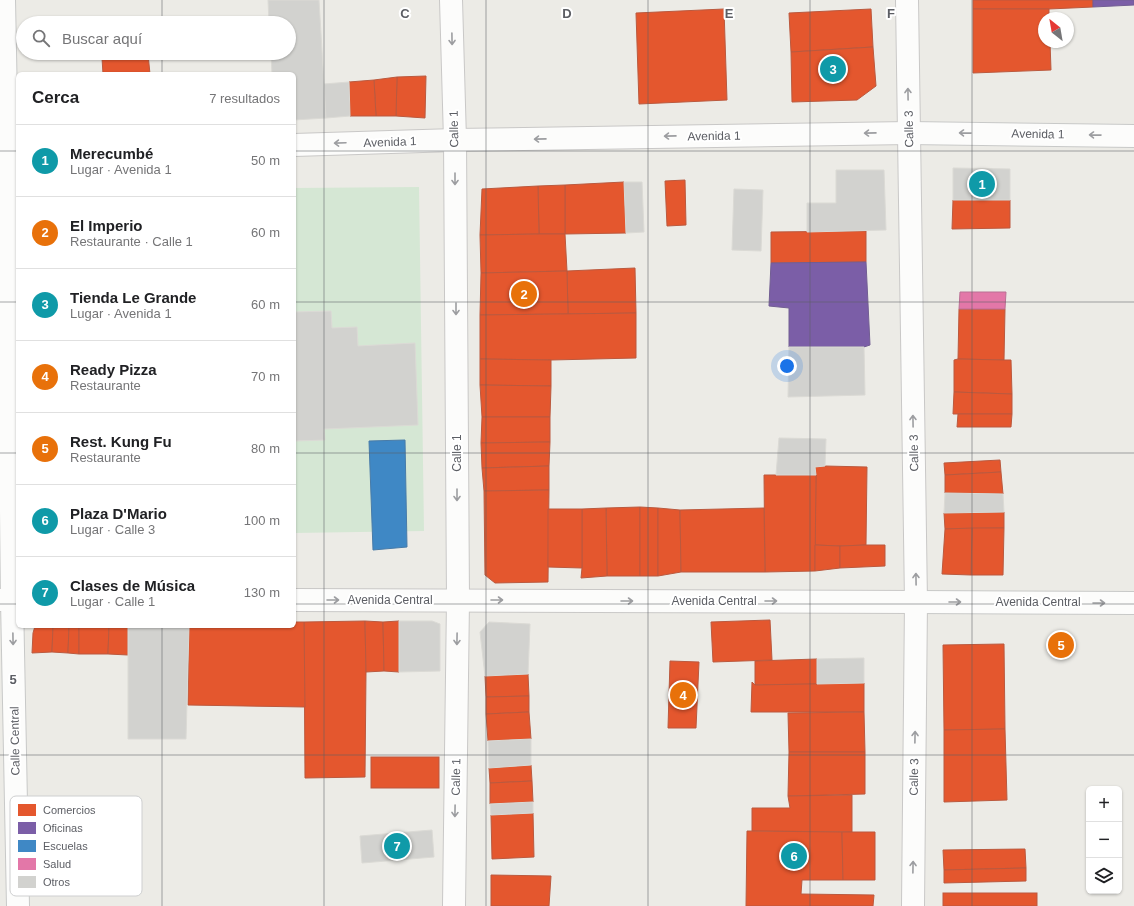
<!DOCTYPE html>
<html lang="es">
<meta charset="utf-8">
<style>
body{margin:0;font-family:Helvetica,sans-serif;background:#f2f2f2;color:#202124}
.controls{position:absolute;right:12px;bottom:12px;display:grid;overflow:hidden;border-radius:6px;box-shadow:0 1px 3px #0004}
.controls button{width:36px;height:36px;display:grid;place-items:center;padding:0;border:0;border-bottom:1px solid #e0e0e0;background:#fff;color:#202124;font:20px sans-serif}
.compass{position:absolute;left:1038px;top:12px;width:36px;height:36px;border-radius:50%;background:#fff;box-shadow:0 1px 3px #0004;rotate:329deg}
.you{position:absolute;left:787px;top:366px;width:14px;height:14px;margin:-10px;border:3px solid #fff;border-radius:50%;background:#1a73e8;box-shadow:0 0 0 6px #1a73e833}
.badge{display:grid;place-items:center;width:26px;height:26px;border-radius:50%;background:#7c3aed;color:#fff;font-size:13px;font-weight:700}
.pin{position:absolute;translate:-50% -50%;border:2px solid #fff;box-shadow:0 1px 4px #0006}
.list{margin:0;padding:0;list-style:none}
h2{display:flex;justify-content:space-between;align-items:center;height:52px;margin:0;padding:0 16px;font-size:17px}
h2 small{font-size:13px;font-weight:400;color:#757577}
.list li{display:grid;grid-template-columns:26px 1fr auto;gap:12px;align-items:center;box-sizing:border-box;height:72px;padding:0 16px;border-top:1px solid #e0e0e0}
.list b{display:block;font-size:15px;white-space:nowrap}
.list p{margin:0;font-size:13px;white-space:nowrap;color:#757577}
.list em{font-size:13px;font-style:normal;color:#757577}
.icon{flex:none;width:22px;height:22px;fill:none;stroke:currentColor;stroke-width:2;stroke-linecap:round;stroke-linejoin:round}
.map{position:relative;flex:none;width:1134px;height:906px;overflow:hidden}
.search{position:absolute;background:#fff;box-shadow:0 1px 3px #0004;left:16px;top:16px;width:280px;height:44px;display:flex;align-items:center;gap:10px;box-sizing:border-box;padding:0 14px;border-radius:22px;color:#757577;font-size:15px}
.panel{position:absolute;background:#fff;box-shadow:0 1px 3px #0004;left:16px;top:72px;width:280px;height:556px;border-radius:6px}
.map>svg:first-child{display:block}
</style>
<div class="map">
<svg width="1134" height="906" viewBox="0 0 1134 906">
<rect width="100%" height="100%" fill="#ecebe6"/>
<!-- green -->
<polygon fill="#d5e7d4" points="419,187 424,531 294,533 294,441 325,440 324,429 415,343 358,346 357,327 332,328 331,311 294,312 294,188"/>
<!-- shops -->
<g fill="#e4572e" stroke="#bb593e">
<polygon points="973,0 1093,0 1093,7 1049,9 973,9"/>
<polygon points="724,9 727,100 639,104 636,13"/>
<polygon points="871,9 873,47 791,52 789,13"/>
<polygon points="973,9 1049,9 1049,18 1044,18 1044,42 1050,42 1051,70 973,73"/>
<polygon points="873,47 876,86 857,100 792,102 791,52"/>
<polygon points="148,54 150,74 103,74 102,58"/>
<polygon points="426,76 425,118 396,116 397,77"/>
<polygon points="397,77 396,116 376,116 374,80"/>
<polygon points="374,80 376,116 350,116 349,82"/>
<polygon points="685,180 686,225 667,226 665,181"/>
<polygon points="624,182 626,233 565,234 565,185"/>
<polygon points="565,185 565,234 539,234 538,186"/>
<polygon points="538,186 539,234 480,235 482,189"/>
<polygon points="953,200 1010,200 1010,228 952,229"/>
<polygon points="866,231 866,262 771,263 771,232"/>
<polygon points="539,234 565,234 567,271 481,273 480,235"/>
<polygon points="635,268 636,313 568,314 567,271"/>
<polygon points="567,271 568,314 480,315 481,273"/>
<polygon points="959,309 1005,309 1004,360 958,359"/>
<polygon points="636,313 636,358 551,360 480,359 480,315"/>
<polygon points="480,359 551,360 551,386 480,385"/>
<polygon points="958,359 1004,360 1011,360 1012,394 954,392 954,360"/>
<polygon points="480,385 551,386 550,417 482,417"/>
<polygon points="954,392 1012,394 1012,414 953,414"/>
<polygon points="958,414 1012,414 1011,427 957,427"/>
<polygon points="482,417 550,417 550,442 481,443"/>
<polygon points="550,442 549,466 482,468 481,443"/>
<polygon points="1000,460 1001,472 945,475 944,463"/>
<polygon points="549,466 549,490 484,491 482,468"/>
<polygon points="825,466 867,467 866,545 840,546 815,545 816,475 815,467"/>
<polygon points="1001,472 1003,494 945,493 945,475"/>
<polygon points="764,475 816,475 815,571 765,572"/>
<polygon points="549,490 548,582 495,583 485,575 484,491"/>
<polygon points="640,507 640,576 607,576 606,508"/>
<polygon points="640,507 658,508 658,576 640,576"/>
<polygon points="606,508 607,576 581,578 582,568 582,509"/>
<polygon points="658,508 680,510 681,572 658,576"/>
<polygon points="764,508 765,572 681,572 680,510"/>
<polygon points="548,509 582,509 582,568 548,567"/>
<polygon points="1004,512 1004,528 945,529 944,513"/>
<polygon points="972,528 1004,528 1003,575 971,575"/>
<polygon points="972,528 971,575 942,574 945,529"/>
<polygon points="815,545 840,546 840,568 815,571"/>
<polygon points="866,545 885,545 885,566 840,568 840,546"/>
<polygon points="770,620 772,660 713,662 711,622"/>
<polygon points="365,621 366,672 365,777 305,778 304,622"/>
<polygon points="365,621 383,622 384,671 366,672"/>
<polygon points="399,621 399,672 384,671 383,622"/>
<polygon points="294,622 304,622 305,707 188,705 189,626 294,626"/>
<polygon points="35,626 53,626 52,652 32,653 33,633"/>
<polygon points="53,626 69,626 68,653 52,652"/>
<polygon points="69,626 79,626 79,654 68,653"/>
<polygon points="79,626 109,626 108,654 79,654"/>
<polygon points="109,626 128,626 128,655 108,654"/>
<polygon points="1004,644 1005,729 944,730 943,645"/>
<polygon points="817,659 817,684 755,685 755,661"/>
<polygon points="670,661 699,662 696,728 668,728"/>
<polygon points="528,674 529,696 486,697 485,676"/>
<polygon points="752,682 755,685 864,683 864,712 751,712"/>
<polygon points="529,696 529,712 486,714 486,697"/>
<polygon points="529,712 531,739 488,741 486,714"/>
<polygon points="864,712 865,752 789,752 788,713"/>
<polygon points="1005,729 1007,800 944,802 944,730"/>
<polygon points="789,752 865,752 865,794 788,796"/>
<rect x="371" y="757" width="68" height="31"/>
<polygon points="531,765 532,781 490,783 489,768"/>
<polygon points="532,781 533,802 490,804 490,783"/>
<polygon points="852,795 852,832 752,831 752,808 790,808 788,796"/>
<polygon points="533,813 534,857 492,859 491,815"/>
<polygon points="747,831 842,832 843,880 802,880 801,894 874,895 873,906 746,906"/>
<polygon points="842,832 875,832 875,880 843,880"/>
<polygon points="1025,849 1026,868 944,870 943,850"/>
<polygon points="1026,868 1026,881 944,883 944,870"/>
<polygon points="491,875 551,876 549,906 491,906"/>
<rect x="943" y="893" width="94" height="13"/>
</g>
<!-- offices -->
<g fill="#7b5ea7" stroke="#725e93">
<polygon points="1093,0 1134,0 1134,5 1093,7"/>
<polygon points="866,262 870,345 864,347 789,347 789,308 769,306 771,263"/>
</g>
<!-- schools -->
<polygon fill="#3f88c5" stroke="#487ba8" points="405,440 407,547 373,550 369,441"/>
<!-- health -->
<polygon fill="#e377a8" stroke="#ba7094" points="960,292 1006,292 1005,309 959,309"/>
<!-- building -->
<g fill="#d2d2cf" stroke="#dbdad5">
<polygon points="268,0 319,0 326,118 294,120 294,74 272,74 271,53 289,53 289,23 269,23"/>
<polygon points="349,82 350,116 326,118 324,84"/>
<polygon points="953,168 1010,169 1010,200 953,200"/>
<polygon points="836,170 884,170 886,230 807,232 807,203 836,203"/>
<polygon points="624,182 642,182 644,232 626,233"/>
<polygon points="734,189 763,190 761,251 732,250"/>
<polygon points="331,311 332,328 357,327 358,346 415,343 418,425 324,429 325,440 294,441 294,312"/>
<polygon points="789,347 864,347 865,395 788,397"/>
<polygon points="779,438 826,439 825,466 815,467 816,475 776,475"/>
<polygon points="945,493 1003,494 1004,512 944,513"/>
<polygon points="399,621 432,621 440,624 440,671 399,672"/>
<polygon points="489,622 530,624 528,674 485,676 480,632"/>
<polygon points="128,626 189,626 186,739 128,739"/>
<polygon points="864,658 864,683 817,684 817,659"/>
<polygon points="531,739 531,765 489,768 488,741"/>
<polygon points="533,802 533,813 491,815 490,804"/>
<polygon points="432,830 434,857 362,863 360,836"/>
</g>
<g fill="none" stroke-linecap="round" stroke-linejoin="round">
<defs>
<polyline id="pedestrian" points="7,153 12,600"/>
<g id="minor">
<polyline points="4,0 7,153"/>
<polyline points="909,133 1134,136"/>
<polyline points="12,600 18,906"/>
<polyline points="916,602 1134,603"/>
</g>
<g id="secondary">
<polyline points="451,0 455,140 458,600 454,906"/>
<polyline points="907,0 916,602 913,906"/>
<polyline points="294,145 455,140 909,133"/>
<polyline points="0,153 18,153"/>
<polyline points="0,600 18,600"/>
<polyline points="294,600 916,602"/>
</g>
</defs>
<!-- pedestrian casing -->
<use href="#pedestrian" stroke="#c8c9c8" stroke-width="24"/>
<!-- minor casing -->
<use href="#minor" stroke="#c8c9c8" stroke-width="24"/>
<!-- secondary casing -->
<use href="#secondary" stroke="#c9c8c7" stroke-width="24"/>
<!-- pedestrian -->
<use href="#pedestrian" stroke="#fcfcfb" stroke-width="22"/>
<!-- minor -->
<use href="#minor" stroke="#fcfcfb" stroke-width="22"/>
<!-- secondary -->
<use href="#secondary" stroke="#fcfcfb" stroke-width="22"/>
</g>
<!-- one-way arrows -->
<defs><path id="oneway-shaft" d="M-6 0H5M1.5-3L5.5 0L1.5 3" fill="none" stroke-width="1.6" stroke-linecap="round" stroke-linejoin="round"/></defs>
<g stroke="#9c9da0">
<use href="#oneway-shaft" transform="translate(452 39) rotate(89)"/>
<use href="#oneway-shaft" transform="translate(908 94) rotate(-91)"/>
<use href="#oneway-shaft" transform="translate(870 133) rotate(179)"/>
<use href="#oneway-shaft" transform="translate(965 133) rotate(-179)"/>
<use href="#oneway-shaft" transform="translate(1095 135) rotate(-179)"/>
<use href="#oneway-shaft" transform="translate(670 136) rotate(179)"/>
<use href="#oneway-shaft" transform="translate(540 139) rotate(179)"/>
<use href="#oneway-shaft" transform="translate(340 143) rotate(178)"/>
<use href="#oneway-shaft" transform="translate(455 179) rotate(90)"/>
<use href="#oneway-shaft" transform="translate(456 309) rotate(90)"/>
<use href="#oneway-shaft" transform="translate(913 421) rotate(-91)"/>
<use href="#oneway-shaft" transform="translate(457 495) rotate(90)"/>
<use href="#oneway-shaft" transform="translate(916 579) rotate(-91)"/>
<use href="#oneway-shaft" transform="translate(333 600)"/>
<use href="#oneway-shaft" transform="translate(497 600)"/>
<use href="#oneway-shaft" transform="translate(627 601)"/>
<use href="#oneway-shaft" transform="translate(771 601)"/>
<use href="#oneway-shaft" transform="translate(955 602)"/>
<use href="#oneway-shaft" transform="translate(1099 603)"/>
<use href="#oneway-shaft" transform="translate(13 639) rotate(89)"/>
<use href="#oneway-shaft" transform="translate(457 639) rotate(91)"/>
<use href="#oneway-shaft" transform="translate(915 737) rotate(-89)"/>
<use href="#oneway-shaft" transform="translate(455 811) rotate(91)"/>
<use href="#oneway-shaft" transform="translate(913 867) rotate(-89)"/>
</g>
<!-- grid -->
<path fill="none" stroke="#5c5e64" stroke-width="1" stroke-opacity="0.55" d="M162 0V23M324 0V906M486 0V906M648 0V906M810 0V906M972 0V906M162 53V74M0 151H18M294 151H1134M0 302H18M294 302H1134M0 453H18M294 453H1134M0 604H18M294 604H1134M162 626V906M0 755H1134"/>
<g text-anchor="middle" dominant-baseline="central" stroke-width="4" stroke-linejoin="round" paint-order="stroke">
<!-- street labels -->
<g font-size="12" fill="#5c5e64" stroke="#fff">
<text transform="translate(454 129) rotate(-91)">Calle 1</text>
<text transform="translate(909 129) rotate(-91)">Calle 3</text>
<text transform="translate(1038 134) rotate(1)">Avenida 1</text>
<text transform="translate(714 136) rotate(-1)">Avenida 1</text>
<text transform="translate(390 142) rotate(-2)">Avenida 1</text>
<text transform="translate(457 453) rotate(-90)">Calle 1</text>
<text transform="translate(914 453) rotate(-91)">Calle 3</text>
<text x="390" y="600">Avenida Central</text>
<text x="714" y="601">Avenida Central</text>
<text x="1038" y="602">Avenida Central</text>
<text transform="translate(15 741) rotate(-91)">Calle Central</text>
<text transform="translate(456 777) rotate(-89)">Calle 1</text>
<text transform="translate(914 777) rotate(-89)">Calle 3</text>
</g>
</g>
<!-- legend -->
<rect x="10" y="796" width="132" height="100" rx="6" fill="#fff" stroke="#cecfd0" stroke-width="1"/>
<rect x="18" y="804" width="18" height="12" fill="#e4572e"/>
<rect x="18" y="822" width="18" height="12" fill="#7b5ea7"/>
<rect x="18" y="840" width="18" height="12" fill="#3f88c5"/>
<rect x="18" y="858" width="18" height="12" fill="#e377a8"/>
<rect x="18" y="876" width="18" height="12" fill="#d2d2cf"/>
<g font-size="11" fill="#5c5e64">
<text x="43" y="814">Comercios</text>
<text x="43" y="832">Oficinas</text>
<text x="43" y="850">Escuelas</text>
<text x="43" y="868">Salud</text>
<text x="43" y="886">Otros</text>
</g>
<g font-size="13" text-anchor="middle" font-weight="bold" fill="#5c5e64" stroke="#fff" stroke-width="4" stroke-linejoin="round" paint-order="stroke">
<text x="405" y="18">C</text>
<text x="567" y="18">D</text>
<text x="729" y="18">E</text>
<text x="891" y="18">F</text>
<text x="13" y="684">5</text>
</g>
</svg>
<div class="controls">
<button>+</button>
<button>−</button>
<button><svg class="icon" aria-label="layers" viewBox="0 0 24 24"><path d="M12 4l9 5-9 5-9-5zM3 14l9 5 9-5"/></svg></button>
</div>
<svg class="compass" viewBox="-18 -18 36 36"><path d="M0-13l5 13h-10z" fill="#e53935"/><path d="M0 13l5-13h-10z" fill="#757577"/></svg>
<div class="you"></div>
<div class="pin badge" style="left:982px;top:184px;background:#0f9aa8">1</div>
<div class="pin badge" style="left:524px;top:294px;background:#e8710a">2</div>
<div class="pin badge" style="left:833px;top:69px;background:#0f9aa8">3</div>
<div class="pin badge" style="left:683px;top:695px;background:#e8710a">4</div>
<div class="pin badge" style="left:1061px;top:645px;background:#e8710a">5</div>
<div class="pin badge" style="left:794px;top:856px;background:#0f9aa8">6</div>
<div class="pin badge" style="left:397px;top:846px;background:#0f9aa8">7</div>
<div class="search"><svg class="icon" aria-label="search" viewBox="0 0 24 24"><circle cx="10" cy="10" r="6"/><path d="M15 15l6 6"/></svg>Buscar aquí</div>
<section class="panel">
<h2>Cerca<small>7 resultados</small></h2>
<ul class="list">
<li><span class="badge" style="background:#0f9aa8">1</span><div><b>Merecumbé</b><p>Lugar · Avenida 1</p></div><em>50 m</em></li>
<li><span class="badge" style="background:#e8710a">2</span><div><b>El Imperio</b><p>Restaurante · Calle 1</p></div><em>60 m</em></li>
<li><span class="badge" style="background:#0f9aa8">3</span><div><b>Tienda Le Grande</b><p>Lugar · Avenida 1</p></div><em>60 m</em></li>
<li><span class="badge" style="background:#e8710a">4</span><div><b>Ready Pizza</b><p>Restaurante</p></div><em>70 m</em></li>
<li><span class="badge" style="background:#e8710a">5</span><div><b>Rest. Kung Fu</b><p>Restaurante</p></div><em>80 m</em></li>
<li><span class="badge" style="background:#0f9aa8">6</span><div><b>Plaza D'Mario</b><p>Lugar · Calle 3</p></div><em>100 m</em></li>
<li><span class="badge" style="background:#0f9aa8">7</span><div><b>Clases de Música</b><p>Lugar · Calle 1</p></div><em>130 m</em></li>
</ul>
</section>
</div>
